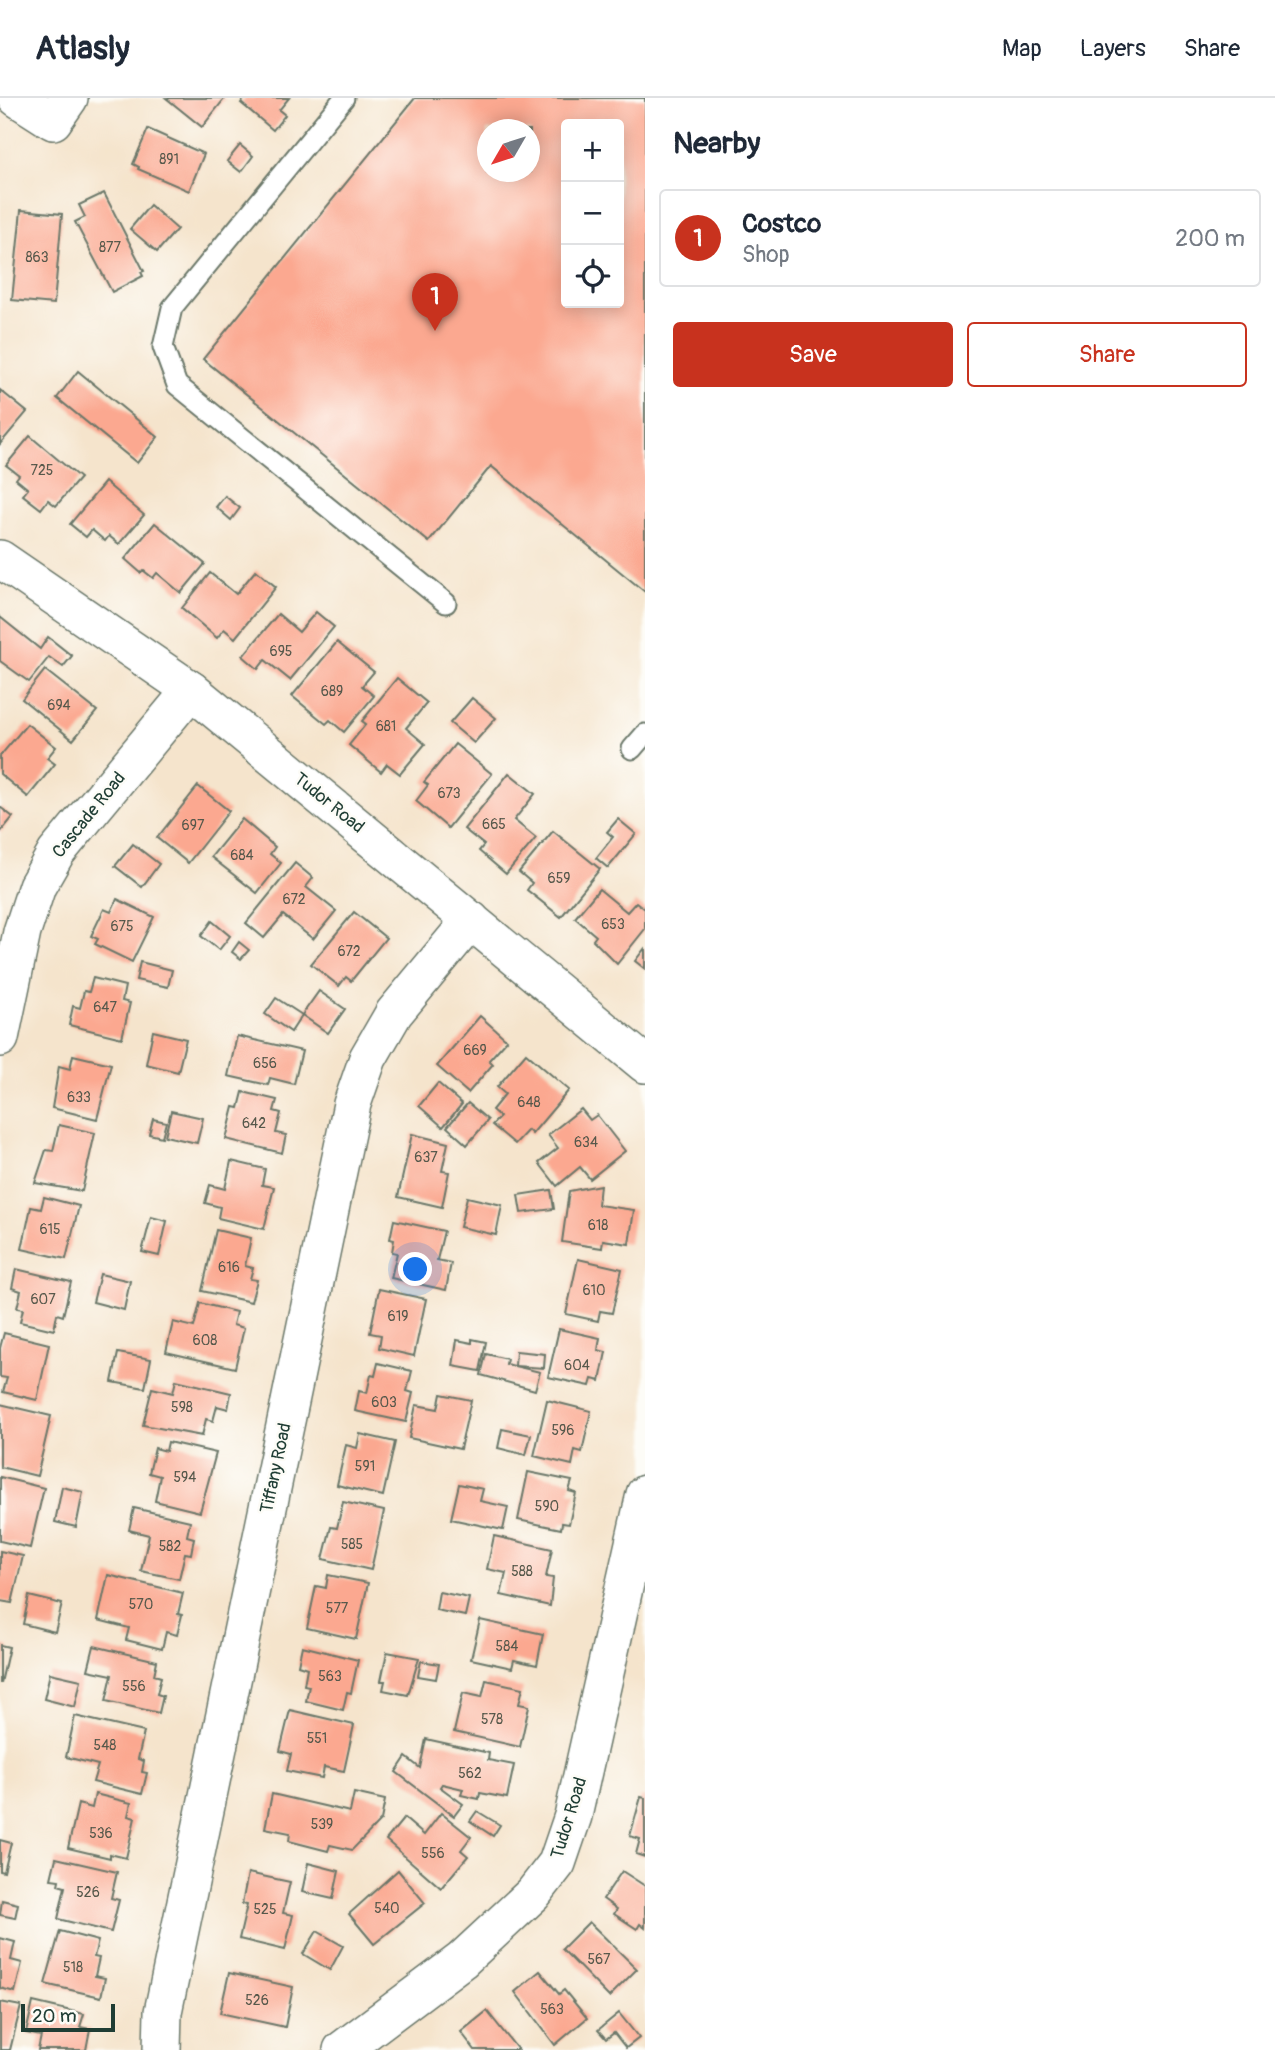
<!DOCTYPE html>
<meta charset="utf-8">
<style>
body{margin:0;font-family:Pangolin,sans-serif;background:#f2f2f3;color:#1f2937}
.controls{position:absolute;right:21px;top:21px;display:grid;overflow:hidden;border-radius:7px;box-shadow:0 4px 18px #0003}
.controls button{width:63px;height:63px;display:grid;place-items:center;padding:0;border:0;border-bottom:2px solid #e0e1e3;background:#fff;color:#1f2937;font:35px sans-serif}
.compass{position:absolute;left:477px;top:21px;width:63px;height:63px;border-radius:50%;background:#fff;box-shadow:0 4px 18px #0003;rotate:231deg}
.scale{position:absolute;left:21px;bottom:18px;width:94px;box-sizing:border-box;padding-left:7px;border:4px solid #1f3d34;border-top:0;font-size:19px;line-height:24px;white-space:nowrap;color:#1f3d34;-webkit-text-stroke:5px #fdfcf7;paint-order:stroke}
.you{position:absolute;left:416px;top:1172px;width:24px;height:24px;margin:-18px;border:5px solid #fff;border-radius:50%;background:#1a73e8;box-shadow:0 0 0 10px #1a73e833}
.badge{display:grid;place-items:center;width:46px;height:46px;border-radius:50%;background:#c8321e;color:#fff;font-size:23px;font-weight:700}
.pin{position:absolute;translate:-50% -58px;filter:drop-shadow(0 2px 4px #0008)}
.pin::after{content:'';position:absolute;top:37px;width:24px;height:21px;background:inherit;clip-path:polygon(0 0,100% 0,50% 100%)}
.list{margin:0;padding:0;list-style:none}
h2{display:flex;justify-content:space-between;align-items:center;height:91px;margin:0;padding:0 28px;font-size:30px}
h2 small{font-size:23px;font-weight:400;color:#747a83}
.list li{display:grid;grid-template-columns:46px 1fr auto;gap:21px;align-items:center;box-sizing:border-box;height:98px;margin:0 14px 14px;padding:0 14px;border:2px solid #e0e1e3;border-radius:7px}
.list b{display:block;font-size:26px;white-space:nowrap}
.list p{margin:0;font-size:23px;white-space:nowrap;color:#747a83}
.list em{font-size:23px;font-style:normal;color:#747a83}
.actions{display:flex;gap:14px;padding:21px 28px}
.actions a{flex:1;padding:16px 0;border:2px solid #c8321e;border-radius:7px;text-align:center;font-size:24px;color:#c8321e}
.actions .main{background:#c8321e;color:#fff}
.icon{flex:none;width:38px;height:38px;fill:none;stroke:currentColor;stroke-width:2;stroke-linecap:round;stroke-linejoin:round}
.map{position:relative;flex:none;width:645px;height:1952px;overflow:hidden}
header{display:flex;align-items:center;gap:42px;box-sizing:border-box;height:98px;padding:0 35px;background:#fff;border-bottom:2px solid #e0e1e3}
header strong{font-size:33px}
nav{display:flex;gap:38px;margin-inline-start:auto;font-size:24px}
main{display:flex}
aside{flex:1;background:#fff}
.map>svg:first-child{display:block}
</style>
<header>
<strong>Atlasly</strong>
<nav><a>Map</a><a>Layers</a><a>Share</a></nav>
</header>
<main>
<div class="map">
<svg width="645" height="1952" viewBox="0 0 645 1952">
<rect width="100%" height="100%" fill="#fdfcf7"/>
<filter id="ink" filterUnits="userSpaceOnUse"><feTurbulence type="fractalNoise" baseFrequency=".0143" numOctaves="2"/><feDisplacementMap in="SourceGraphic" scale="14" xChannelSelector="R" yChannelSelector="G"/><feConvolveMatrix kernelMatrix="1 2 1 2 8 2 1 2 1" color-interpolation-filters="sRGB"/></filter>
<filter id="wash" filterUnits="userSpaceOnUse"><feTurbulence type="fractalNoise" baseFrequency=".00686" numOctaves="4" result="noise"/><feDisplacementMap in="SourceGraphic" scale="28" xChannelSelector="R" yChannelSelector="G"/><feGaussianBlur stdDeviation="1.57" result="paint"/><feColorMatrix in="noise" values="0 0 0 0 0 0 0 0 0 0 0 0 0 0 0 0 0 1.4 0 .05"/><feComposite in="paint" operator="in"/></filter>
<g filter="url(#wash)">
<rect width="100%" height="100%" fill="#f5e4cc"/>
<g id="blocks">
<!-- building -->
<g fill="#fba890" fill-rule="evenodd">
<polygon points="166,0 225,0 202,29"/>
<polygon points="245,0 289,0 279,12 285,17 273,32 241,5"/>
<path d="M415 0H645V494L491 368 429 444 203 261ZM566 26H619V205H566ZM487 32H530V74H487Z"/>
<polygon points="148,31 204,56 189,93 138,71 139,69 133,66"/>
<polygon points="240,47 253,58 241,74 227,63"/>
<polygon points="104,95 144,173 141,174 143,178 112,194 75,124 85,119 79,107"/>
<polygon points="150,107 177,131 157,154 130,131"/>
<polygon points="21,112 62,116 54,206 12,202"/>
<polygon points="78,273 158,339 137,365 57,300"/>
<polygon points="0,292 27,314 0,346"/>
<polygon points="30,338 80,380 56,408 48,402 41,411 23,397 28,391 16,381 19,377 6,367"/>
<polygon points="105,384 144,417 119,446 109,438 105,443 92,432 86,439 70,426"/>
<polygon points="225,398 240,410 231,422 216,409"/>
<polygon points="155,425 205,466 181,495 157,475 153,480 144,473 141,475 125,461"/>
<polygon points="256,472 276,489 235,540 224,531 217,540 182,510 210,475 236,496"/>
<polygon points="316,514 334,529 290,582 265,562 258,571 243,558 278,516 299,534"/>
<polygon points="0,519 40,551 48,539 72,558 63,569 49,559 29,584 0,563"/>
<polygon points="337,544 374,574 362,588 374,598 344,634 330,622 326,626 292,598"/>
<polygon points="45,572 97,613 73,642 22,601"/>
<polygon points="397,580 427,605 406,630 425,646 400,676 387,666 381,674 349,647 366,626 362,623"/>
<polygon points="472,600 496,620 474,645 450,625"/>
<polygon points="27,626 56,649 47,660 55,666 28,699 0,676 0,658"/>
<polygon points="455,646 492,676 448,730 416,703 428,687 424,684"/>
<polygon points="509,675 535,696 514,722 536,740 506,776 479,753 484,747 464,731"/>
<polygon points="198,688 229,713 188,765 157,740"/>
<polygon points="0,709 13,719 0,735"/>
<polygon points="242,721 275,749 270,756 281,765 257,795 211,759"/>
<polygon points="618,721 636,736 608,770 596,760 613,739 607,734"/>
<polygon points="553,733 600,771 561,819 527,792 532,785 519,774"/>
<polygon points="133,746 159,766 142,789 115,768"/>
<polygon points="295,765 313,780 306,789 336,813 313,841 283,817 264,840 246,825"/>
<polygon points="599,791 627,814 636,804 645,811 645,831 617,866 593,842 596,838 575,820"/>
<polygon points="117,801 154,819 132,864 95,846 98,841 91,838 104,811 111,814"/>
<polygon points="354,814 386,840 351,883 346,879 339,888 311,866"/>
<polygon points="212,823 230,838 219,852 201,838"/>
<polygon points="239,844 249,852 241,861 232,854"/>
<polygon points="645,850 645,871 635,863"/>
<polygon points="140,864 172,872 168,889 136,882"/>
<polygon points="93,880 125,888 122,903 130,905 122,940 69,927 73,908 80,910 84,893 89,894"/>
<polygon points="319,893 345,911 328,935 302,917"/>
<polygon points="276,900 302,917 291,934 265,916"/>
<polygon points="480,918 507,942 489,962 493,966 468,995 437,968"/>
<polygon points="153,933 186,941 178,974 146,966"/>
<polygon points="237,938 302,953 294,986 270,980 268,987 228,978"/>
<polygon points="526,955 569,992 532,1036 528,1032 515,1046 492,1027 500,1019 492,1012 505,996 497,989"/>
<polygon points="73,957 111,966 97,1021 52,1010 59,968 70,971"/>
<polygon points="438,985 462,1006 443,1029 419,1008"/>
<polygon points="243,994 277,1002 274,1013 281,1015 276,1035 286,1037 282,1055 226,1041 234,1009 239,1010"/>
<polygon points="468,1005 488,1022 467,1047 447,1029"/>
<polygon points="581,1011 590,1022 597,1017 625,1053 590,1081 580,1069 557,1088 539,1065 558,1050 548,1037"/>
<polygon points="171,1013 203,1020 197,1045 165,1038"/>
<polygon points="153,1021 166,1024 162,1039 149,1036"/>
<polygon points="59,1027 95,1035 82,1093 35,1085 46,1052 53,1053"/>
<polygon points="412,1036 448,1045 442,1073 449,1074 442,1109 398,1099"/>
<polygon points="231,1063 265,1071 262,1087 274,1089 264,1131 218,1120 220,1109 205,1105 210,1087 225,1091"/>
<polygon points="600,1087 598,1107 634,1112 629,1146 603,1142 602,1150 562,1144 569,1093"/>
<polygon points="551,1092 554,1111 521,1115 518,1097"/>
<polygon points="44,1099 79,1108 66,1161 22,1151 31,1109 41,1111"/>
<polygon points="467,1099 502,1107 496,1137 460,1129"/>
<polygon points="151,1119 167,1123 159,1158 142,1154"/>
<polygon points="394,1122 444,1133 437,1162 451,1165 446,1192 391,1180 397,1155 392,1154 394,1142 390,1141"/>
<polygon points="216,1132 251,1140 245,1168 253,1170 250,1181 257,1182 251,1204 202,1193"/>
<polygon points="578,1161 622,1171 612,1215 600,1213 598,1223 566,1216"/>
<polygon points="16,1171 71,1184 63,1218 57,1216 54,1232 20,1224 23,1211 17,1210 21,1193 12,1190"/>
<polygon points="100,1176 130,1183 124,1212 93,1204"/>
<polygon points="379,1191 426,1201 414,1258 379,1250 381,1237 370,1235"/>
<polygon points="200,1205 236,1214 233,1227 244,1230 235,1270 166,1254 173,1224 194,1229"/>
<polygon points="559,1231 600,1240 598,1252 606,1254 600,1283 592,1281 590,1288 548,1279"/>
<polygon points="4,1235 49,1246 37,1302 3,1294 7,1280 0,1279 0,1250"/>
<polygon points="472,1241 486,1244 480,1273 453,1268 457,1242 472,1245"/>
<polygon points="516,1253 545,1256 544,1270 515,1268"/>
<polygon points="118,1255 151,1261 145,1290 112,1284"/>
<polygon points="486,1256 507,1261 506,1266 540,1274 535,1292 481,1277"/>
<polygon points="378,1265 412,1273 407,1293 413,1295 406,1324 355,1313 359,1293 367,1295 371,1277 375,1278"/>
<polygon points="176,1282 231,1295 228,1311 217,1308 213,1323 206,1321 202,1338 143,1327 152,1290 173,1295"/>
<polygon points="441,1296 471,1302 460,1351 409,1340 416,1307 438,1311"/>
<polygon points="547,1302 591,1313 582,1354 575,1352 572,1367 534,1358"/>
<polygon points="0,1306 51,1318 37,1378 0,1369"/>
<polygon points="502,1331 531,1337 526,1357 498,1350"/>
<polygon points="360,1336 395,1344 383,1398 337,1387 346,1347 357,1350"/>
<polygon points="168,1344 216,1355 200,1414 155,1403 160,1378 149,1375 155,1350 166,1353"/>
<polygon points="528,1374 572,1383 569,1393 576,1395 569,1426 562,1425 561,1431 518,1422"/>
<polygon points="0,1379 44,1390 30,1450 0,1443"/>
<polygon points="459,1386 483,1391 480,1403 508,1409 503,1432 451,1421"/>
<polygon points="62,1389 83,1394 76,1429 55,1424"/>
<polygon points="343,1404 384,1413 371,1472 323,1461 331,1429 337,1430"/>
<polygon points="134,1410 190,1423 187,1438 194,1440 191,1456 185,1455 179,1481 141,1473 149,1437 129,1432"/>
<polygon points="494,1438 552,1451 546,1479 553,1480 550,1508 501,1497 506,1475 487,1471"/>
<polygon points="0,1453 23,1458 12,1505 0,1503"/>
<polygon points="108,1477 183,1495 178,1516 182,1517 177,1537 166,1534 162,1551 126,1542 129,1530 98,1522"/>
<polygon points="328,1477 368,1485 356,1541 307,1530 316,1488 326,1490"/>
<polygon points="439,1494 469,1500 465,1518 436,1512"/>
<polygon points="29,1498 62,1506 55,1534 23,1526"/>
<polygon points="480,1522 543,1536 537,1567 514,1562 512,1570 471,1561"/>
<polygon points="0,1547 9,1549 1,1585 0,1585"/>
<polygon points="94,1548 157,1563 154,1577 161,1579 157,1596 163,1598 159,1615 106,1603 112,1577 88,1572"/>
<polygon points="302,1548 358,1562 351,1595 347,1594 343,1612 306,1603 309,1588 304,1587 307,1570 298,1567"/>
<polygon points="387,1554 419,1560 408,1597 383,1592 385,1583 381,1583"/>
<polygon points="421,1563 439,1566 436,1581 418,1578"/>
<polygon points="50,1575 81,1582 75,1609 44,1601"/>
<polygon points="486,1582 523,1590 519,1606 529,1608 520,1649 454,1634 463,1595 482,1599"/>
<polygon points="290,1612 354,1627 344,1673 324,1669 322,1680 287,1673 291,1656 280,1653"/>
<polygon points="75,1618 144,1634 138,1661 144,1663 142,1674 147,1675 142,1696 93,1684 98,1667 66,1659"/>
<polygon points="426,1641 489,1655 488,1662 514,1667 507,1700 480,1695 479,1701 461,1697 463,1691 442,1686 440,1689 463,1706 454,1718 396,1674 406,1659 420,1670"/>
<polygon points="354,1695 385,1702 381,1722 352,1752 330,1747 328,1753 289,1743 290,1735 265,1730 272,1696 350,1714"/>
<polygon points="95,1696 131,1705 128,1718 135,1720 126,1760 110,1756 110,1760 68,1750 78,1706 92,1710"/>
<polygon points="641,1699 645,1700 645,1759 636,1756 640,1741 630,1738"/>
<polygon points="477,1713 500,1727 493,1738 470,1723"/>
<polygon points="441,1715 471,1739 461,1752 468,1758 441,1790 386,1742 404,1720 424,1737"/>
<polygon points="0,1742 11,1745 4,1774 0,1773"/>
<polygon points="56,1760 117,1774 111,1800 119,1802 111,1834 58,1821 65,1789 58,1787 59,1782 51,1781"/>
<polygon points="308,1765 339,1773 333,1801 302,1794"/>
<polygon points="398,1772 425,1805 374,1846 349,1816"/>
<polygon points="622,1773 645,1788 645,1830 640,1826 637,1831 614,1816 617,1811 603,1801"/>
<polygon points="248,1775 290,1784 283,1815 293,1817 285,1852 239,1841 247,1807 242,1806"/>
<polygon points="2,1802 18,1806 15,1820 0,1817"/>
<polygon points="589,1824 637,1871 609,1899 562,1851"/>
<polygon points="60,1833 98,1843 94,1859 99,1860 95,1878 105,1880 101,1899 45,1886"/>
<polygon points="317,1833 343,1848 330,1872 303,1856"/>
<polygon points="0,1840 15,1844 11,1862 22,1865 15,1894 0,1890"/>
<polygon points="540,1873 559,1896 564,1892 587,1920 555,1947 515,1894"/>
<polygon points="229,1875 293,1889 285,1929 220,1915"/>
<polygon points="0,1904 21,1908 10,1952 0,1952"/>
<polygon points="33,1904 84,1916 80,1929 90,1931 86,1952 38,1952 41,1938 26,1935"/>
<polygon points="487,1913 518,1952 475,1952 461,1934"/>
<polygon points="619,1915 639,1940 626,1950 614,1935 606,1941 598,1932"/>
</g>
</g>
</g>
<g filter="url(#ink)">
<use href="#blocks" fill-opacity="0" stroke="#6a7769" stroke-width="2"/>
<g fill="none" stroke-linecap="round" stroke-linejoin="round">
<defs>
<g id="lane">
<polyline points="344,0 172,210 163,249 177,287 446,505"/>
<polyline points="632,651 645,636"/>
</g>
<g id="street">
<polyline points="17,0 53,23 69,0"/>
<polyline points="0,461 191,592 645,966"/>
<polyline points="0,940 22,834 37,788 56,755 191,592"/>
<polyline points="162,1952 163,1914 352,1006 368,960 394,915 471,822"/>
<polyline points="342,1952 462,1862 533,1796 557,1765 573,1718 645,1396"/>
</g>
</defs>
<!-- lane casing -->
<use href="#lane" stroke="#6a7769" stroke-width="23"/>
<!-- street casing -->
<use href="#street" stroke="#6a7769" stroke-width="40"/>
<!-- lane -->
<use href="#lane" stroke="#fff" stroke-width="19"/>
<!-- street -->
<use href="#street" stroke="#fff" stroke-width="37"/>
</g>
</g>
<g text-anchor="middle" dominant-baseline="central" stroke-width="5" stroke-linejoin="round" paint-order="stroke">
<!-- number labels -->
<g font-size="14" fill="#56584b">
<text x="169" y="61">891</text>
<text x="110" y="149">877</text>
<text x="37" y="159">863</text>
<text x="42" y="372">725</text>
<text x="281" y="553">695</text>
<text x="332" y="593">689</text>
<text x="59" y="607">694</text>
<text x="386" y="628">681</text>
<text x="449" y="695">673</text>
<text x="494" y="726">665</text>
<text x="193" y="727">697</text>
<text x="242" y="757">684</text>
<text x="559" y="780">659</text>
<text x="294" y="801">672</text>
<text x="613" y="826">653</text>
<text x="122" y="828">675</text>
<text x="349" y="853">672</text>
<text x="105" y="909">647</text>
<text x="475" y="952">669</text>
<text x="265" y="965">656</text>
<text x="79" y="999">633</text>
<text x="529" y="1004">648</text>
<text x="254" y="1025">642</text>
<text x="586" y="1044">634</text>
<text x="426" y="1059">637</text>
<text x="598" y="1127">618</text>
<text x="50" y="1131">615</text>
<text x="229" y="1169">616</text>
<text x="594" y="1192">610</text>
<text x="43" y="1201">607</text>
<text x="398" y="1218">619</text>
<text x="205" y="1242">608</text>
<text x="577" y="1267">604</text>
<text x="384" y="1304">603</text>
<text x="182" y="1309">598</text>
<text x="563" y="1332">596</text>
<text x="365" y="1368">591</text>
<text x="185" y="1379">594</text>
<text x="547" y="1408">590</text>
<text x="352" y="1446">585</text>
<text x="170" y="1448">582</text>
<text x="522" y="1473">588</text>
<text x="141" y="1506">570</text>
<text x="337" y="1510">577</text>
<text x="507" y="1548">584</text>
<text x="330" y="1578">563</text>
<text x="134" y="1588">556</text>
<text x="492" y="1621">578</text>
<text x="317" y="1640">551</text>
<text x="105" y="1647">548</text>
<text x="470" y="1675">562</text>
<text x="322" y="1726">539</text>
<text x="101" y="1735">536</text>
<text x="433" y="1755">556</text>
<text x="88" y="1794">526</text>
<text x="387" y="1810">540</text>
<text x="265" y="1811">525</text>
<text x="599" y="1861">567</text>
<text x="73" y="1869">518</text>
<text x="257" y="1902">526</text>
<text x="552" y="1911">563</text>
</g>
<!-- street labels -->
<g font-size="18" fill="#1f3d34" stroke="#fdfcf7">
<text transform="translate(329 705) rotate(39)">Tudor Road</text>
<text transform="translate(89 717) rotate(-51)">Cascade Road</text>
<text transform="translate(276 1370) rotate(-78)">Tiffany Road</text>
<text transform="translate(569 1720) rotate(-73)">Tudor Road</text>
</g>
</g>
</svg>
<div class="controls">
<button>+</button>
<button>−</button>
<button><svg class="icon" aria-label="locate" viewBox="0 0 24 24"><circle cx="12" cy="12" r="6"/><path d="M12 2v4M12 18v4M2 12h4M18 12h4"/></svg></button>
</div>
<svg class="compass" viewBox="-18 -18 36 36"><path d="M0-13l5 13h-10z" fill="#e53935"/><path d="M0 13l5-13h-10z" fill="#747a83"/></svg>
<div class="scale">20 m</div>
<div class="you"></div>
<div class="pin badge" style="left:435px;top:233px">1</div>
</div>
<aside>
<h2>Nearby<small></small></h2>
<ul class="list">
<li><span class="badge">1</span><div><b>Costco</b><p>Shop</p></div><em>200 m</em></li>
</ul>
<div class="actions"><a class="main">Save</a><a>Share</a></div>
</aside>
</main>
